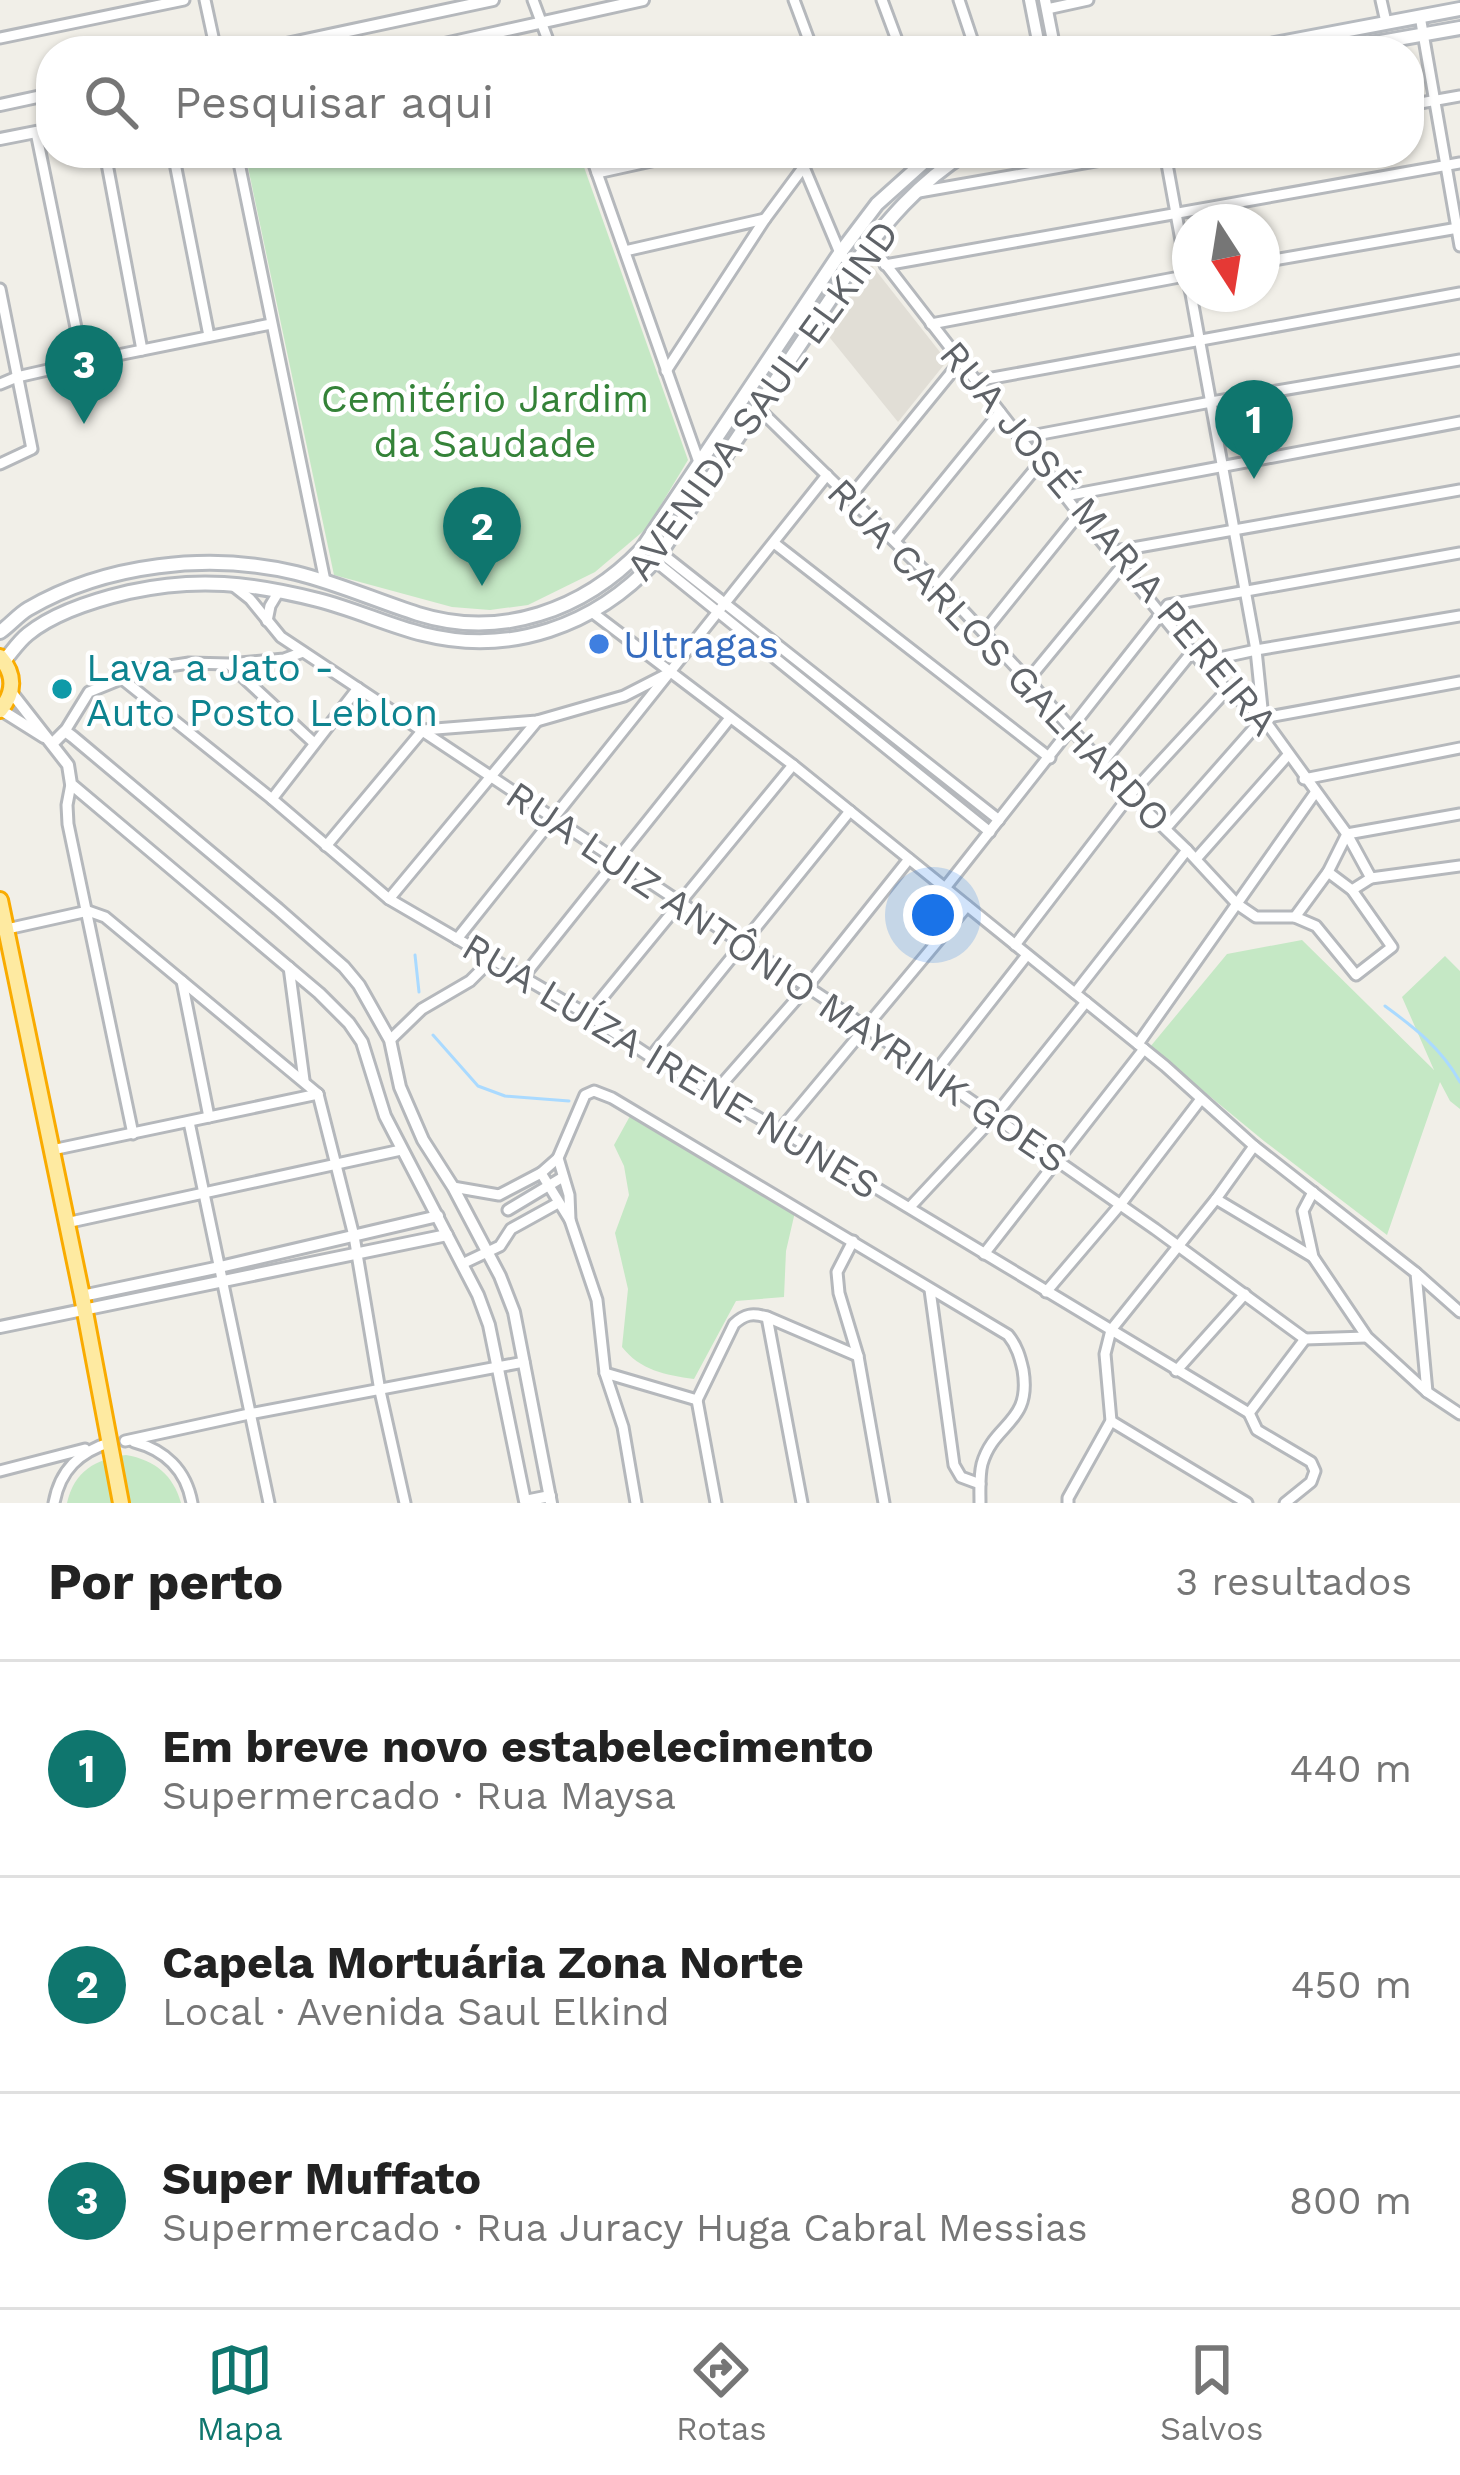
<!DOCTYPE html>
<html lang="pt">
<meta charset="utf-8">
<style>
body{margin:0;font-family:"Work Sans",sans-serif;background:#f2f2f2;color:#222}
.compass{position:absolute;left:1172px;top:204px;width:108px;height:108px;border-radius:50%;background:#fff;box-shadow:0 3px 9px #0004;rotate:168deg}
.you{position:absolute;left:933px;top:915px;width:42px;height:42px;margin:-30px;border:9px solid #fff;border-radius:50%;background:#1a73e8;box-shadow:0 0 0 18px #1a73e833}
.badge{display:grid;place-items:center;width:78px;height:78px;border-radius:50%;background:#0f766e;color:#fff;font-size:39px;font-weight:700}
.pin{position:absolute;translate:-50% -99px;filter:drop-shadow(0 3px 6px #0008)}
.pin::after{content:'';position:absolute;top:63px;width:42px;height:36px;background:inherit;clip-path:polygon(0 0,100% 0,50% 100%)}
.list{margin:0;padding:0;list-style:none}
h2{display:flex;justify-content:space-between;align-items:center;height:156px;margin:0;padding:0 48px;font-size:51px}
h2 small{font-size:39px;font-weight:400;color:#767676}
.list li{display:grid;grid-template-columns:78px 1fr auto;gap:36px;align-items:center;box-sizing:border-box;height:216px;padding:0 48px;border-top:3px solid #e0e0e0}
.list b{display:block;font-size:45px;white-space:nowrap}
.list p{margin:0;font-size:39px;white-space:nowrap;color:#767676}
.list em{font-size:39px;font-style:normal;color:#767676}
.icon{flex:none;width:66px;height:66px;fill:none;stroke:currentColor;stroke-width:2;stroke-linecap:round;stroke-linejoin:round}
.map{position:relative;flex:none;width:1460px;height:1503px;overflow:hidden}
.search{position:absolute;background:#fff;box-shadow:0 3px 9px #0004;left:36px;right:36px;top:36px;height:132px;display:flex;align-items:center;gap:30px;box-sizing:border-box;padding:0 42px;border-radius:48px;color:#767676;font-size:45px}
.sheet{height:804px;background:#fff}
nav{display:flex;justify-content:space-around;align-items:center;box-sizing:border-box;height:168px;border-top:3px solid #e0e0e0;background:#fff;font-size:33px;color:#767676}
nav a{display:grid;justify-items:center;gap:6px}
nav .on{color:#0f766e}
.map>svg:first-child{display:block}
</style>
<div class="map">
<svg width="1460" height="1503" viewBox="0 0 1460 1503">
<rect width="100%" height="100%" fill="#f1efe8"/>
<!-- education -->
<polygon fill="#e1ded6" points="870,263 947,361 898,422 822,328"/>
<!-- green -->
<g fill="#c5e8c5">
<polygon points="245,153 579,153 688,460 647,528 595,572 528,605 490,610 452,607 334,575"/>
<polygon points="1302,940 1434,1070 1402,997 1445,956 1460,971 1460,1109 1450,1101 1440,1082 1387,1235 1264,1141 1150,1047 1227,954"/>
<path d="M630 1116 795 1212 786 1251 784 1297 736 1301 694 1379C665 1375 640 1370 622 1347L628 1289 615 1233 629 1195 624 1166 614 1145Z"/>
<path d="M126 1455C155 1460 173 1475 181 1503H67C74 1471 96 1459 126 1455Z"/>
</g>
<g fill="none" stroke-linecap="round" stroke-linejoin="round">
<!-- stream -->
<g stroke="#aadaff" stroke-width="3">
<polyline points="415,955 419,992"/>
<path d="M1385 1006C1415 1028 1442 1049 1460 1082"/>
<polyline points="433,1035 478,1086 505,1096 569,1101"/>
</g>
<defs>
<g id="minor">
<polyline points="205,0 216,51"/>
<polyline points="533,0 552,51"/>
<polyline points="794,0 813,51"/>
<polyline points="882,0 901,51"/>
<polyline points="959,0 976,51"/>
<polyline points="1381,0 1386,22"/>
<polyline points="1047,9 1088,0"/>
<polyline points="1420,16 1460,246"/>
<polyline points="0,38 184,0"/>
<polyline points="783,51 810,45"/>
<polyline points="1011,51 1039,41"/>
<polyline points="1409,105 1460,96"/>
<polyline points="36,132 83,362"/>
<polyline points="105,153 142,350"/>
<polyline points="173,153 209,336"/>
<polyline points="237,153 325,581"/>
<polyline points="590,153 700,465"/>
<polyline points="798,153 840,253 852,267"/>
<polyline points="1165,153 1190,290"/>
<polyline points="597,173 688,153"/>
<polyline points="919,192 1141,153"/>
<polyline points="870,244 1079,514 1192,652 1227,690 1263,718 1347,834 1371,878"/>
<polyline points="625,251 765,219"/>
<polyline points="1262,262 1458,228"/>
<polyline points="885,265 1460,163"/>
<polyline points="0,289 32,449 0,464"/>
<polyline points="1191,294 1256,650 1263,718"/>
<polyline points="931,324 1190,275"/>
<polyline points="666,371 765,219 814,153"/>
<polyline points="976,381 1460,293"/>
<polyline points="0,384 17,377 83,362 271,324"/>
<polyline points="759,409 939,585 1028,680 1130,795 1187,850 1237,904 1256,917 1295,917 1316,926 1356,975 1392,947 1352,890 1328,872"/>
<polyline points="1020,438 1211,402 1460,360"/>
<polyline points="1065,496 1460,422"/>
<polyline points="850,497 960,362"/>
<polyline points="895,541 1000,412"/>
<polyline points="774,543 1050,758"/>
<polyline points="1110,552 1460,490"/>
<polyline points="661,553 999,820"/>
<polyline points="655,561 990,832"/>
<polyline points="231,584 250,599 281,637 824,998 1155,1229 1305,1339"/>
<polyline points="939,585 1040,463"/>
<polyline points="593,613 793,765 1165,1066 1254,1146 1216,1199 1111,1330 1105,1354 1111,1421 1068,1498 1068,1503"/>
<polyline points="267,621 270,606 279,591"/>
<polyline points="984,632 1079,514"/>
<polyline points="1201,662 1256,650 1460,616"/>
<polyline points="230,665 314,743"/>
<polyline points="121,678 272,799 389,899 588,1015 651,1057 780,1130 1249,1413"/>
<polyline points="1028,680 1122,566"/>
<polyline points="1263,718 1460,682"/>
<polyline points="65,731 89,692 143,670 189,663 229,664 284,659 303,652"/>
<polyline points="1102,763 1192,652"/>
<polyline points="1304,779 1460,748"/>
<polyline points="71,784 67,805 68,824 133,1134"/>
<polyline points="272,799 358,688"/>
<polyline points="1166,828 1263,718"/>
<polyline points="1347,834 1460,814"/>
<polyline points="326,846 423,730 537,721 624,696 665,675"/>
<polyline points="1196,859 1288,755"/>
<polyline points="945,888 1168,605 1460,553"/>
<polyline points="1352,890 1371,878 1460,866"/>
<polyline points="389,899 537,721"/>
<polyline points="1295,917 1328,872 1347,834"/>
<polyline points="7,929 88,911 105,917 318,1094"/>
<polyline points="457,939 827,475"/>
<polyline points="1015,945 1130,795 1227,690"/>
<polyline points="289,967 304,1080"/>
<polyline points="523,977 730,718"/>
<polyline points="182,981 209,1117"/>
<polyline points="1075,993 1187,850"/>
<polyline points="588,1015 793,765"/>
<polyline points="390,1040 422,1009 470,981 491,960"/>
<polyline points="1138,1044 1315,793"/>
<polyline points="651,1057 850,811"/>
<polyline points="933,1075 1027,955"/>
<polyline points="715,1092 807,987 909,859"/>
<polyline points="318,1094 354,1236 380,1391 405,1503"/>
<polyline points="189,1122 269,1503"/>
<polyline points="780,1130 967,906"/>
<polyline points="1254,1146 1416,1273 1427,1392"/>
<polyline points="52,1150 318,1094"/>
<polyline points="541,1173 570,1220"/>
<polyline points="453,1187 499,1195 541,1173 558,1158"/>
<polyline points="1313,1192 1303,1211 1313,1257 1367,1337 1427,1392 1460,1414"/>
<polyline points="1216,1199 1313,1257"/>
<polyline points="910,1207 994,1117 1086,1002"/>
<polyline points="508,1210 563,1177"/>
<polyline points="66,1223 401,1150"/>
<polyline points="853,1241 837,1272 839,1293 858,1356 884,1503"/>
<polyline points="984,1254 1144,1049"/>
<polyline points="462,1264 500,1246 511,1229 558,1203"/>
<polyline points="1416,1273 1460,1312"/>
<polyline points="930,1290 954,1465 961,1477 980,1484"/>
<polyline points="1046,1292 1120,1205 1201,1099"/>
<polyline points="767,1317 802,1503"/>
<polyline points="1305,1339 1366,1337"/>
<polyline points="1176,1371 1245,1294"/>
<polyline points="605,1373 697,1400"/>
<path d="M697 1400 734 1324C745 1314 752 1313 767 1317L858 1356"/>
<polyline points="697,1400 716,1503"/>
<polyline points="1249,1413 1257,1430 1311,1462 1315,1471 1311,1482 1285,1503"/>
<polyline points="1249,1413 1305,1339"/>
<polyline points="1111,1421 1247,1503"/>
<polyline points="125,1441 249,1414 524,1362"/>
<path d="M134 1442C165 1450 186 1470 192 1503"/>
<polyline points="0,1471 85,1449"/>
<path d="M54 1503C60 1470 79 1452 111 1442"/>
<path d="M636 1503 623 1427 605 1373 597 1300 570 1220 569 1195 558 1158 585 1095 594 1091 612 1098 1008 1335C1017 1346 1020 1357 1023 1370 1032 1424 994 1422 982 1464 979 1476 980 1491 980 1503"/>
</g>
<g id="tertiary">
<polyline points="1030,0 1040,51"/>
<polyline points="1045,0 1055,51"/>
<polyline points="254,51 493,0"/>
<polyline points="413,51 643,0"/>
<polyline points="0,105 51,94"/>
<polyline points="0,139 51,129"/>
<polyline points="11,692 68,765 71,784 319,993 349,1023 362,1042 385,1116 478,1295 489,1325 525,1501 550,1496"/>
<polyline points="1,710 44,737"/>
<polyline points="53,743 65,731 73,737 278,909 344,967 359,985 390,1040 400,1087 423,1140 453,1187 500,1276 514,1312 551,1503"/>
<polyline points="82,1296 220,1267 438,1216"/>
<polyline points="0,1327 447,1235"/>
</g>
<g id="secondary">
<polyline points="1238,51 1460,9"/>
<polyline points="1330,51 1460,28"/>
<path d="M0 632C10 625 18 615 28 609 105 564 209 552 296 573 337 583 377 601 418 614 501 640 584 610 642 549L840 253 877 204 934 153"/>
<path d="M4 661C12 652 18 642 28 634 55 612 95 600 129 592 197 577 251 583 318 600 354 609 387 625 423 634 510 656 595 626 655 561L852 267C885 223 919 182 966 153"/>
</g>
<g id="trunk">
<path d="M0 657C15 674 15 693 0 710"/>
<polyline points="0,900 82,1296 121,1503"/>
</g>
</defs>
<!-- minor casing -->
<use href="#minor" stroke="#b5b8bc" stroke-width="15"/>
<!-- tertiary casing -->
<use href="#tertiary" stroke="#b5b8bc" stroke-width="16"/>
<!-- secondary casing -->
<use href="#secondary" stroke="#b6babf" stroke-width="18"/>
<!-- trunk casing -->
<use href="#trunk" stroke="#f9ab00" stroke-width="20"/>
<!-- minor -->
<use href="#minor" stroke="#fff" stroke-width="9"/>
<!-- tertiary -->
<use href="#tertiary" stroke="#fff" stroke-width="10"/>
<!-- secondary -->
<use href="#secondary" stroke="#fff" stroke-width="12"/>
<!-- trunk -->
<use href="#trunk" stroke="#feeaa1" stroke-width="14"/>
</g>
<!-- markers -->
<circle fill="#3f7fe0" stroke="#fff" stroke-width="4.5" cx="599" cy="644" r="12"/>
<circle fill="#0f9aa8" stroke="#fff" stroke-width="4.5" cx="62" cy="689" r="12"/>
<g text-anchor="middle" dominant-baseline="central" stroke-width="9" stroke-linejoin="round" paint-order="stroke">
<!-- park labels -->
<g font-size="39" fill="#348238" stroke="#fff">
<text x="485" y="398">Cemitério Jardim<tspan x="485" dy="45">da Saudade</tspan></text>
</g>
<!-- street labels -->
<g font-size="39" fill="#5f6368" stroke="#fff">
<text transform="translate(762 400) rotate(-54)">AVENIDA SAUL ELKIND</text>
<text transform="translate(1109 538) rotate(50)">RUA JOSÉ MARIA PEREIRA</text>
<text transform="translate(999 655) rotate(46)">RUA CARLOS GALHARDO</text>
<text transform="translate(787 977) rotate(34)">RUA LUIZ ANTÔNIO MAYRINK GOES</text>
<text transform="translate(671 1066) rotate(31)">RUA LUÍZA IRENE NUNES</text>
</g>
<!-- shop labels -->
<g font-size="39" fill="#366cbe" stroke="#fff" text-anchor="start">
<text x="623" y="644">Ultragas</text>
</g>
<!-- culture labels -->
<g font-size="39" fill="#0d838f" stroke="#fff" text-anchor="start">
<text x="86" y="667">Lava a Jato -<tspan x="86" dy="45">Auto Posto Leblon</tspan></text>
</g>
</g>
</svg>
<svg class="compass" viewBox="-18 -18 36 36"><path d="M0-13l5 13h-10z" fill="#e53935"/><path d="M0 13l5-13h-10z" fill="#767676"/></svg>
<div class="you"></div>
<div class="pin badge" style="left:1254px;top:479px">1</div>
<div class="pin badge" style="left:482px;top:586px">2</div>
<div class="pin badge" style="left:84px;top:424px">3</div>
<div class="search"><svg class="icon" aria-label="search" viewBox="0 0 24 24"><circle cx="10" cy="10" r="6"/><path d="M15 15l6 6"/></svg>Pesquisar aqui</div>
</div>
<section class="sheet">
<h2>Por perto<small>3 resultados</small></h2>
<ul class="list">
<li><span class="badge">1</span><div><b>Em breve novo estabelecimento</b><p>Supermercado · Rua Maysa</p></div><em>440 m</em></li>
<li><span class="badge">2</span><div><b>Capela Mortuária Zona Norte</b><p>Local · Avenida Saul Elkind</p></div><em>450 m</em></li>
<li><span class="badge">3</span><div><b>Super Muffato</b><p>Supermercado · Rua Juracy Huga Cabral Messias</p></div><em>800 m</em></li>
</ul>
</section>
<nav>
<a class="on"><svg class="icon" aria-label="map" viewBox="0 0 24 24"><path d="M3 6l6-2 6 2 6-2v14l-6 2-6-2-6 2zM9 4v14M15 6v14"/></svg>Mapa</a>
<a><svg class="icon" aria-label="directions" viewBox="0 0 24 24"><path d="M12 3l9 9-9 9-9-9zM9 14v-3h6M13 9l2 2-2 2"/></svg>Rotas</a>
<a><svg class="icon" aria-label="saved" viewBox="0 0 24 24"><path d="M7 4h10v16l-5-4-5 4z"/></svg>Salvos</a>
</nav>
